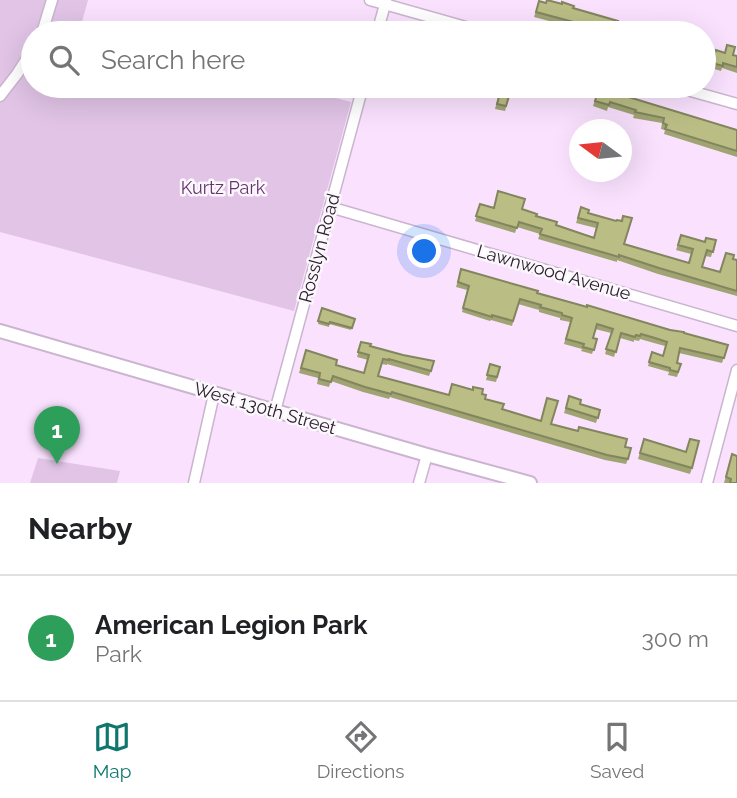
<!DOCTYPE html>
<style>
body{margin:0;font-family:Raleway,sans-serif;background:#f2f2f2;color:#202124}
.compass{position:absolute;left:569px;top:119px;width:63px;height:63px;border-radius:50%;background:#fff;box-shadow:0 7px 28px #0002;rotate:285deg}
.you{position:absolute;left:425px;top:252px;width:24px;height:24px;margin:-18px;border:5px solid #fff;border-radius:50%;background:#1a73e8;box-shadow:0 0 0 10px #1a73e833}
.badge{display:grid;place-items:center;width:46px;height:46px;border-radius:50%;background:#0f766e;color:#fff;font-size:23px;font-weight:700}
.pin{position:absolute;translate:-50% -58px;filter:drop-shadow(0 2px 4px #0008)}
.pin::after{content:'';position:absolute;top:37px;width:24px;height:21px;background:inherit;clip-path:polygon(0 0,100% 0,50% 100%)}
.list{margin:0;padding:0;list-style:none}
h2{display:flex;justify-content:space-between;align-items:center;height:91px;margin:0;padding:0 28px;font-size:30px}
h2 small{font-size:23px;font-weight:400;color:#757577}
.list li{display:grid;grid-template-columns:46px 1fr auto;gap:21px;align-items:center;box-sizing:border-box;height:126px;padding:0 28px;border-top:2px solid #e0e0e0}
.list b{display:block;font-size:26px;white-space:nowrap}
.list p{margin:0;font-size:23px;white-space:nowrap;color:#757577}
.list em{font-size:23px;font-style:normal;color:#757577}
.icon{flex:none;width:38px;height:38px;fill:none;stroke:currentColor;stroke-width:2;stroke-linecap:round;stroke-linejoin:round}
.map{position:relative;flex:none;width:737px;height:483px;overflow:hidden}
.search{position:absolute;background:#fff;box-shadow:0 7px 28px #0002;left:21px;right:21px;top:21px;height:77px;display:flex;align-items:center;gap:18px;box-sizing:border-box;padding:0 24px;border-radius:38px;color:#757577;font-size:26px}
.sheet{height:217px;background:#fff}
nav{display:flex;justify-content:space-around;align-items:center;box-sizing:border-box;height:98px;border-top:2px solid #e0e0e0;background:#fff;font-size:19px;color:#757577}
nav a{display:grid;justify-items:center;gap:4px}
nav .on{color:#0f766e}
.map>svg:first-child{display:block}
</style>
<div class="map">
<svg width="737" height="483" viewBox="0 0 737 483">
<rect width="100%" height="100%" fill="#fae2fe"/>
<!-- green -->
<g fill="#e1c4e6">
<polygon points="0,0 88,0 80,29 94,33 33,33 33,86 290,86 351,102 294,311 0,232"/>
<polygon points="38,458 120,471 117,483 30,483"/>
</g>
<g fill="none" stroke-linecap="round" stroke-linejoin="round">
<defs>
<g id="minor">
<polyline points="370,0 487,33"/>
<polyline points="42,33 52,0"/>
<polyline points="377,33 386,1"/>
<polyline points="673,86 737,104"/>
<polyline points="0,96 17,74 33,49"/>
<polyline points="330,207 737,326"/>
<polyline points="275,411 363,86"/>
<polyline points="194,483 214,394"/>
<polyline points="419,483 427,455"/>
<polyline points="707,483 737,370"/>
</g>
<polyline id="major" points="0,331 427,455 530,483"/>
</defs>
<!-- minor casing -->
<use href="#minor" stroke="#cbb4cf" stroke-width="13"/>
<!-- major casing -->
<use href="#major" stroke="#cbb4cf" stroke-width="16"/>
<!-- minor -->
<use href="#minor" stroke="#fff" stroke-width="10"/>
<!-- major -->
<use href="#major" stroke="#fff" stroke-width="12"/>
</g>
<!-- wall -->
<g fill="#a0a372">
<polygon points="539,1 546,3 562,4 573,8 615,33 588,33 575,30 575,28 534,17"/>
<polygon points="716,50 737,56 737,73 722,68 721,71 711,68"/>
<polygon points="501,86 512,86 505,111 495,109"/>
<polygon points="515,86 528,86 527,89"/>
<polygon points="599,88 737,130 737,157 664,134 665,130 661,129 662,123 633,118 634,115 608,107 607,111 593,106"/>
<polygon points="480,204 493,208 522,209 556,225 594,237 596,228 576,223 581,207 624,244 689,263 691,254 676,250 681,235 705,242 716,240 711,257 705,256 702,267 720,272 733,259 737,260 737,296 658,274 617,260 617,262 538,239 540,234 517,227 515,233 475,221"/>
<polygon points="461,269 537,293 728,345 722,363 679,353 677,363 681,364 677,377 668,375 669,372 648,366 652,352 663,356 665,346 654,343 640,339 639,341 634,340 634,342 620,338 614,357 605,354 611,333 595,329 593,338 597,339 592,354 581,351 582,349 564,344 570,322 560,320 560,318 539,312 539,310 518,304 512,326 491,320 490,321 462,312 467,290 456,287"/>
<polygon points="322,308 355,319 351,330 329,324 329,327 318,324"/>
<polygon points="361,342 431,371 429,376 387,364 387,365 382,364 378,376 449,395 482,394 485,399 502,409 625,447 628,459 626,464 605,460 393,398 390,397 389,399 363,392 331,381 329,387 317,384 318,378 299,373 306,350 336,365 364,373 368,360 357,357"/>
<polygon points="490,364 500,367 496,382 486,380"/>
<polygon points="569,396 580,404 600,410 596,423 564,413"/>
<polygon points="644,439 692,468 690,474 638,459"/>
<polygon points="730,460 737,483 724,483"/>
</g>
<!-- building -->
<g fill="#babe85" stroke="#82855d" stroke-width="2">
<polygon points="547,0 562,4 562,2 574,6 573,8 618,21 615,33 609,33 576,25 577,23 536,12 539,1 546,3"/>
<polygon points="727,45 735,47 733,55 737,56 737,67 723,63 723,66 712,63 716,50 725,53"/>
<polygon points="502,86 512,86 506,106 497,104"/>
<polygon points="599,88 737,130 737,151 665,129 667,125 663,123 664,118 635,112 636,110 610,102 609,105 595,101"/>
<polygon points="498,191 525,199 522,209 537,214 536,216 557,222 556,225 594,238 598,223 578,218 581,207 589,210 588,213 616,221 617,220 622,221 623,216 632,218 624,244 689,263 693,249 678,245 681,235 705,242 706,238 716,240 713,252 707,250 702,267 720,272 726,253 734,255 733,259 737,260 737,291 659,268 619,255 619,257 540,234 542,229 519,222 517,228 476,216 480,204 494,208"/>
<polygon points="461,269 538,291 537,293 587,307 587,305 670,330 684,332 684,333 728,345 724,358 680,348 677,363 681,364 678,372 670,370 670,368 649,362 652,352 663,356 667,342 655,338 641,334 640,336 636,335 635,337 621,333 616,352 606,349 613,329 597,324 593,338 597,339 594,350 583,347 584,344 566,339 572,318 562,315 562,313 540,307 541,305 520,299 513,321 492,315 492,317 463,308 469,286 458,282"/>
<polygon points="322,308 355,319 352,328 330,322 329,324 318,321"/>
<polygon points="361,342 371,344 370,346 403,355 434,361 431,371 389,359 389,360 383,359 378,376 449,395 452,384 473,390 473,387 483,389 482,394 486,395 485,399 504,404 502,409 541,421 547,398 558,401 551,424 578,431 579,427 627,439 625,447 631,448 628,459 607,455 395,393 392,392 391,394 365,387 333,376 331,382 319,379 320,373 301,368 306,350 337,360 336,365 364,373 369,355 358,352"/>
<polygon points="490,364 500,367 497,377 487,375"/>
<polygon points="569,396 581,400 580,404 600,410 598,418 566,408"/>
<polygon points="644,439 686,452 690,439 699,441 692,468 640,453"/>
<polygon points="732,454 737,456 737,483 730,483 731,479 726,477"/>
</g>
<g text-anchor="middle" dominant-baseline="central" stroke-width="5" stroke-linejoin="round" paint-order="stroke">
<!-- park labels -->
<g font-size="18" fill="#64336c" stroke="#fcf7fd">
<text x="223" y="187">Kurtz Park</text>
</g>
<!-- street labels -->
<g font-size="18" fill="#2a212b" stroke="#fcf7fd">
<text transform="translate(319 248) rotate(-75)">Rosslyn Road</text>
<text transform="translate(554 272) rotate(16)">Lawnwood Avenue</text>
<text transform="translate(265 408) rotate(16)">West 130th Street</text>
</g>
</g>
</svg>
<svg class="compass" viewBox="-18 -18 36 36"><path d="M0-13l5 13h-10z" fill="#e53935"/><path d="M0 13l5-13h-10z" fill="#757577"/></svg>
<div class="you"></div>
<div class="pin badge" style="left:57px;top:464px;background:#2e9e5b">1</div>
<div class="search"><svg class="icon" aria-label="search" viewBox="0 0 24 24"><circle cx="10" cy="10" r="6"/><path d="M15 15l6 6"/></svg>Search here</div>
</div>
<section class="sheet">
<h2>Nearby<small></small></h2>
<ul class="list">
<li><span class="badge" style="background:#2e9e5b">1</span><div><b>American Legion Park</b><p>Park</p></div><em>300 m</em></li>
</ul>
</section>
<nav>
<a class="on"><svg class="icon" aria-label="map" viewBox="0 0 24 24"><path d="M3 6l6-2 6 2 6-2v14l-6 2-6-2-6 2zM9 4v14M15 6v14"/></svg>Map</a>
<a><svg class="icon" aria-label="directions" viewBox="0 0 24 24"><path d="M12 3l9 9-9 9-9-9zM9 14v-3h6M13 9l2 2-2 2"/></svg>Directions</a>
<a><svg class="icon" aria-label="saved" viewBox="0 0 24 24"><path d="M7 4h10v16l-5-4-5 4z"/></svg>Saved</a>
</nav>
